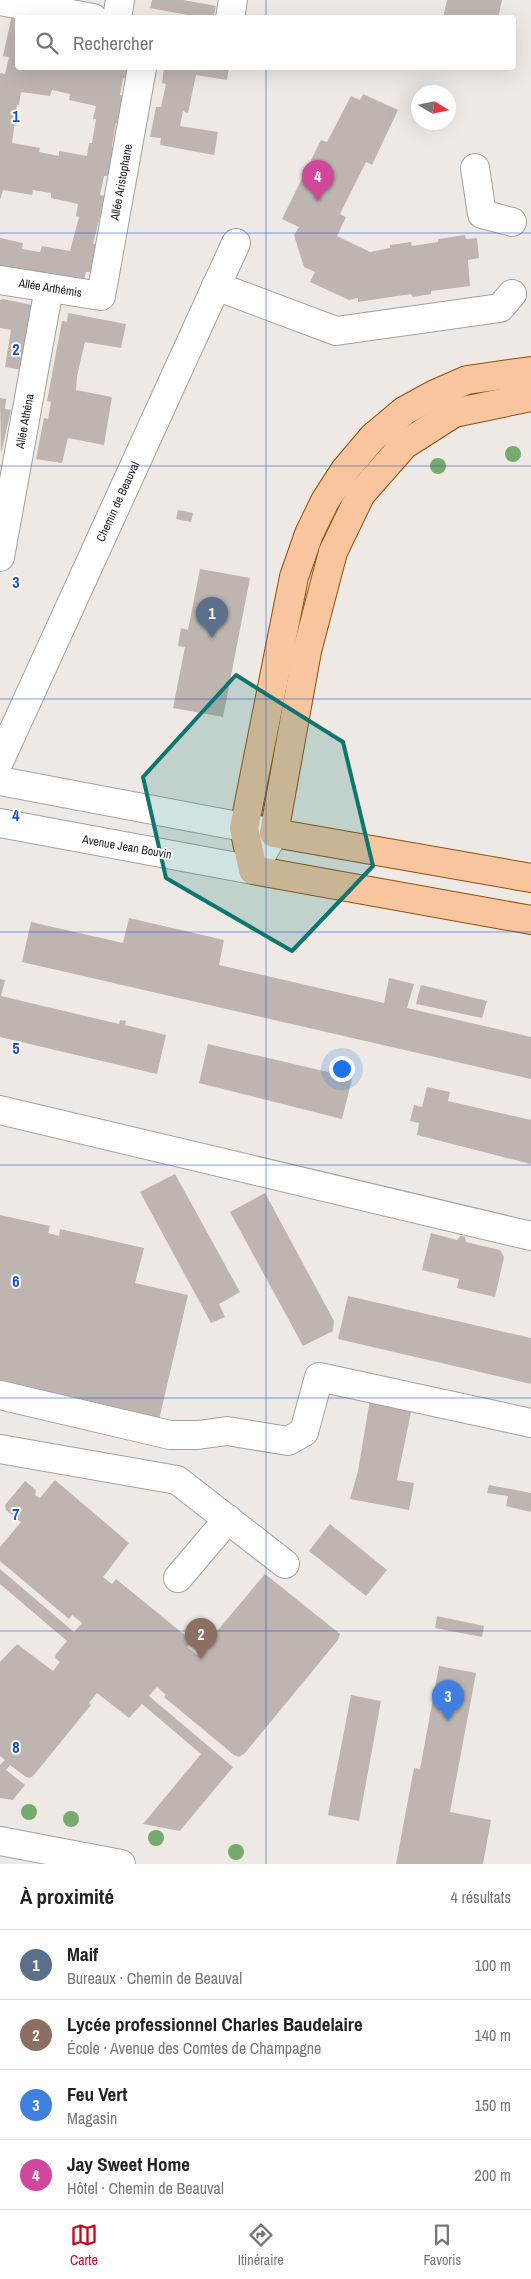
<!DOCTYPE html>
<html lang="fr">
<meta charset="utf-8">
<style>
body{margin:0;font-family:"Archivo Narrow",sans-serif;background:#f6f6f6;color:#222}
.compass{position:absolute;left:411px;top:85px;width:45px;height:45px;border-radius:50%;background:#fff;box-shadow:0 5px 20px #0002;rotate:100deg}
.you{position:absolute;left:341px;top:1068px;width:18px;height:18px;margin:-12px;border:4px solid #fff;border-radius:50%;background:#1a73e8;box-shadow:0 0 0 8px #1a73e833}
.badge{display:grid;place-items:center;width:32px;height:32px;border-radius:50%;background:#c20922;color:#fff;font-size:16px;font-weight:700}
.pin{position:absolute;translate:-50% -41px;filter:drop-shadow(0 1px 2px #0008)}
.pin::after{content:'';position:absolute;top:26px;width:18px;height:15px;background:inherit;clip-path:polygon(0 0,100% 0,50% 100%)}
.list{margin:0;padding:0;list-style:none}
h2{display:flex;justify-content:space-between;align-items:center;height:65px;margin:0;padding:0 20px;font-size:21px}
h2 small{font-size:16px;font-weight:400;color:#767676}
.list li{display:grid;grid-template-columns:32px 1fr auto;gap:15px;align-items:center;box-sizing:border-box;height:70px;padding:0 20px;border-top:1px solid #e0e0e0}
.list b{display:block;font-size:19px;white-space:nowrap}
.list p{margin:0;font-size:16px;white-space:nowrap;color:#767676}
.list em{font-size:16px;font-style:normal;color:#767676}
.icon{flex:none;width:28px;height:28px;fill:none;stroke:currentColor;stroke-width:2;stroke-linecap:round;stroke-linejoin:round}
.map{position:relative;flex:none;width:531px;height:1864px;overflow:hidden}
.search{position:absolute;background:#fff;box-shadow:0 5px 20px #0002;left:15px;right:15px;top:15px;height:55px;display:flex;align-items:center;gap:12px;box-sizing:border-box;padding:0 18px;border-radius:5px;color:#767676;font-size:19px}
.sheet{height:345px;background:#fff}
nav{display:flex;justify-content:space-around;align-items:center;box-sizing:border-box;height:70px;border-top:1px solid #e0e0e0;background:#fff;font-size:14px;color:#767676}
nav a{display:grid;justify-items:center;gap:2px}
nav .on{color:#c20922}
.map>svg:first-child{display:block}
</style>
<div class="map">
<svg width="531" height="1864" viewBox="0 0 531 1864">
<rect width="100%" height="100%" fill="#eee9e4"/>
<!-- building -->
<g fill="#beb4b0" fill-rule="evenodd">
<polygon points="152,0 183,0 216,6 213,18 204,18 150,8"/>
<polygon points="447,0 502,0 498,18 443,18"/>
<path d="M12 15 18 18V68H129L127 78H123L120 95 123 96 119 123H116L112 147 114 148 109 176H104L100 195 105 196 93 244H97L94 259 91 272H86L84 280 0 266V238L23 243 22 249 40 252 42 246 70 251 79 217 76 216 78 204 51 198V193L33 190 32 195 3 190 0 200V73L5 74 9 57 3 56ZM52 90 70 94 69 100 96 106 93 119H96L92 143H89L87 156 59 151V156L39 152 40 148 12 143 17 105H19L21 92 50 96Z"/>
<polygon points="164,68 229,68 227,80 196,75 188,113 183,111 180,126 218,132 214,155 160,145 161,138 150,137 156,107 161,107 166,84 162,83"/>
<polygon points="363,94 398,110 372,165 366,162 340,214 346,217 337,236 370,252 390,248 390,245 411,242 412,246 438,242 438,239 465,235 466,239 477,238 479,258 468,260 470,286 431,291 431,294 413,297 411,294 358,302 358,298 349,300 310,282 315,272 304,267 294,235 299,227 282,219 321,140 327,142 351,96 360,100"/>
<polygon points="3,299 32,305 31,311 38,312 27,371 5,367 11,330 0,328 0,300"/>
<polygon points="68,313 126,324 121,348 85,342 77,376 76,390 112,397 104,445 68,438 62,463 36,459 44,418 48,419 51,402 47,401 62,321 67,322"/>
<polygon points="0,398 6,399 5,409 11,410 1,454"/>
<polygon points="178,510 193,513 191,522 176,519"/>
<polygon points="200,569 250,578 223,717 173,708 185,647 178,646 181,628 188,630"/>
<polygon points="129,918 224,940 219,965 384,1003 389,978 414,984 407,1008 531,1037 531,1079 22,962 31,922 123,943"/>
<polygon points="0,979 5,980 1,996 119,1024 120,1020 126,1021 125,1025 166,1035 157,1074 0,1037"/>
<polygon points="421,985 487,1001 482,1018 416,1004"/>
<polygon points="208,1044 328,1072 329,1070 353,1075 342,1119 199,1083"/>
<polygon points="427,1087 450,1092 448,1101 531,1120 531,1164 417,1135 419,1123 410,1121 414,1105 422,1107"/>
<polygon points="175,1174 240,1292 219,1304 225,1317 211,1323 140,1192"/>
<polygon points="265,1193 334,1321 333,1331 303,1346 230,1212"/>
<polygon points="0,1215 50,1226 48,1233 59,1236 60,1229 144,1248 135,1283 188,1295 159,1420 0,1383"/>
<polygon points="431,1233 457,1240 461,1236 465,1237 466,1242 500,1250 504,1257 495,1297 457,1288 459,1279 422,1270"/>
<polygon points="348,1296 531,1338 531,1384 338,1339"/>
<polygon points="370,1399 412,1407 397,1480 414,1483 409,1510 350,1499 358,1471"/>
<polygon points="55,1480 129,1543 103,1577 112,1584 116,1579 192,1641 187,1647 197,1655 265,1574 340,1634 338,1640 245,1753 239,1757 234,1755 164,1697 166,1695 157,1687 149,1696 233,1767 180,1831 143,1824 201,1754 142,1704 129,1718 97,1693 89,1703 91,1705 33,1776 29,1778 26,1777 10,1765 6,1770 25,1785 13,1800 0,1798 0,1765 5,1760 0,1756 0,1662 17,1644 53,1671 60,1662 55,1658 56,1654 67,1641 0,1584 0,1569 74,1632 82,1623 72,1615 69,1619 0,1561 0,1547 21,1522 6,1510 5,1505 25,1481 36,1490 35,1495 40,1498"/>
<polygon points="489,1485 531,1493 531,1512 506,1506 508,1496 487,1493"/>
<polygon points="330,1524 387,1570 366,1596 309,1551"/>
<polygon points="437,1616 484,1626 482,1637 435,1628"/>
<polygon points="439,1666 476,1673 450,1812 491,1820 483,1864 396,1864 414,1768 420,1769"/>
<polygon points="351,1695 381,1701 359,1821 328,1815"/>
</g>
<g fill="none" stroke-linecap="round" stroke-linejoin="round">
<defs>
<g id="minor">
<polyline points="0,1 93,18"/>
<polyline points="117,18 120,0"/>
<polyline points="230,18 233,0"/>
<polyline points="475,168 482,214 512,222"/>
<path id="s1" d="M0 280 101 296 142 68"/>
<polyline points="216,286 336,331 500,308 512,294"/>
<path id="s2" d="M0 557 49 288"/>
<path id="s3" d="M0 760 236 243"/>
<polyline points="0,781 274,833 253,870 0,823"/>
<polyline points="0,1110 531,1236"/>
<polyline points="0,1395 170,1435 198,1435 227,1431 288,1441 304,1432 319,1377 531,1423"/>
<polyline points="0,1449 177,1480 285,1564"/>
<polyline points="178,1578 228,1519"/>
<polyline points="0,1841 121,1864"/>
</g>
<g id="major">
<polyline points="531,371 467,380 435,394 404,411 373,437 345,470 325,501 309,534 294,577 244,828 253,870 531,920"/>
<polyline points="531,397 454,413 404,445 361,494 333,552 307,651 274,833 531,878"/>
</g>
</defs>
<!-- minor casing -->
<use href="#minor" stroke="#a1a1a1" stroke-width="30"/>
<!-- major casing -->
<use href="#major" stroke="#905007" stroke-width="30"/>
<!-- minor -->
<use href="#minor" stroke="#fff" stroke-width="28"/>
<!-- major -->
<use href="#major" stroke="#f8c59f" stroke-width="28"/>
</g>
<!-- trees -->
<g fill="#77aa6f">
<circle cx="513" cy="454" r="8"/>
<circle cx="438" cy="466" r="8"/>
<circle cx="29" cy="1812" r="8"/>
<circle cx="71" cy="1819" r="8"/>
<circle cx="156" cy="1838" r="8"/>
<circle cx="236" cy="1852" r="8"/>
</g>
<!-- marked area -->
<path fill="#0f766e" fill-opacity="0.2" stroke="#0f766e" stroke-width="4" stroke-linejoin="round" d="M236 675 343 742 373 866 292 951 166 878 143 777Z"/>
<!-- grid -->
<path fill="none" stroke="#1d4ed8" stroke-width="1" stroke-opacity="0.55" d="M266 0V18M266 68V1864M0 233H531M0 466H531M0 699H531M0 932H531M0 1165H531M0 1398H531M0 1631H531"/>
<g text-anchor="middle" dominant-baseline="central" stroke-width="4" stroke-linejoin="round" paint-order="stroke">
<!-- street labels -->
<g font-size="12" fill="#1d1d1d" stroke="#fff">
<text stroke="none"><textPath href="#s1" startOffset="218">Allée Aristophane</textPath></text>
<text stroke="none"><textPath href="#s1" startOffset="51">Allée Arthémis</textPath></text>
<text stroke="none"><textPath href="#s2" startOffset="138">Allée Athéna</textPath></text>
<text stroke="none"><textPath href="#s3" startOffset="284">Chemin de Beauval</textPath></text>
<text transform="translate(127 847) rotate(10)">Avenue Jean Bouvin</text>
</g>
</g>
<g font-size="16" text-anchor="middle" font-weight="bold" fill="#1d4ed8" stroke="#fff" stroke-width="4" stroke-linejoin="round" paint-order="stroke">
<text x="16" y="122">1</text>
<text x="16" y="355">2</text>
<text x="16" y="588">3</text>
<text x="16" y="821">4</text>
<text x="16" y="1054">5</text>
<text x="16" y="1287">6</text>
<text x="16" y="1520">7</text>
<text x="16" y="1753">8</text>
</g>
</svg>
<svg class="compass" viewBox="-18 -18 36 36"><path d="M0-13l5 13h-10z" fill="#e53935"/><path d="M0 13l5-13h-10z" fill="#767676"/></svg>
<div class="you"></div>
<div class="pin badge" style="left:212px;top:638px;background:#5c6f8a">1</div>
<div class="pin badge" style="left:201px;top:1659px;background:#8d6e63">2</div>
<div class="pin badge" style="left:448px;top:1721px;background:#3f7fe0">3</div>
<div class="pin badge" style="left:318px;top:201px;background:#d1479c">4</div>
<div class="search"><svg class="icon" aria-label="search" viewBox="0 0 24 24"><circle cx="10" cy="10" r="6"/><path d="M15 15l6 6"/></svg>Rechercher</div>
</div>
<section class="sheet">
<h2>À proximité<small>4 résultats</small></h2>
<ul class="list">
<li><span class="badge" style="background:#5c6f8a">1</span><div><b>Maif</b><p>Bureaux · Chemin de Beauval</p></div><em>100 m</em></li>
<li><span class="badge" style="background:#8d6e63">2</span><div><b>Lycée professionnel Charles Baudelaire</b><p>École · Avenue des Comtes de Champagne</p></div><em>140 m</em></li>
<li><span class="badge" style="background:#3f7fe0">3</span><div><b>Feu Vert</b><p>Magasin</p></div><em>150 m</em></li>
<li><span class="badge" style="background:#d1479c">4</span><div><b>Jay Sweet Home</b><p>Hôtel · Chemin de Beauval</p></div><em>200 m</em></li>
</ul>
</section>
<nav>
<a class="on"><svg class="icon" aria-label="map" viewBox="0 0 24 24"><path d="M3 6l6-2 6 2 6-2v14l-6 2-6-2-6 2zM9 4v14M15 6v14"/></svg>Carte</a>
<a><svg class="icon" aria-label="directions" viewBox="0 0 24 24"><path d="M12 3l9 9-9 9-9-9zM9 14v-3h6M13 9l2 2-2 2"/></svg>Itinéraire</a>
<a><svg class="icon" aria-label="saved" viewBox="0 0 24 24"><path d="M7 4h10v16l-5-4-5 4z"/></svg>Favoris</a>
</nav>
